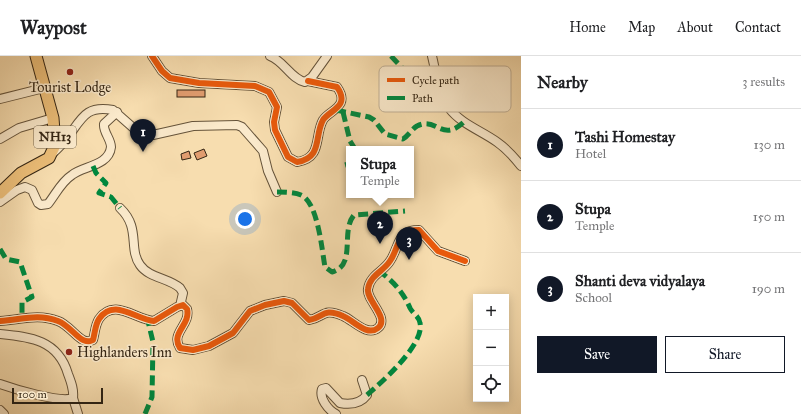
<!DOCTYPE html>
<meta charset="utf-8">
<style>
body{margin:0;font-family:"IM FELL Great Primer",serif;background:#f6f6f6;color:#202124}
.controls{position:absolute;right:12px;bottom:12px;display:grid;overflow:hidden;border-radius:0px;box-shadow:0 2px 10px #0003}
.controls button{width:36px;height:36px;display:grid;place-items:center;padding:0;border:0;border-bottom:1px solid #e0e0e0;background:#fff;color:#202124;font:20px sans-serif}
.scale{position:absolute;left:12px;bottom:10px;width:91px;box-sizing:border-box;padding-left:4px;border:2px solid #342513;border-top:0;font-size:11px;line-height:14px;white-space:nowrap;color:#342513;-webkit-text-stroke:3px #fae9cb;paint-order:stroke}
.you{position:absolute;left:245px;top:163px;width:14px;height:14px;margin:-10px;border:3px solid #fff;border-radius:50%;background:#1a73e8;box-shadow:0 0 0 6px #1a73e833}
.badge{display:grid;place-items:center;width:26px;height:26px;border-radius:50%;background:#111827;color:#fff;font-size:13px;font-weight:700}
.pin{position:absolute;translate:-50% -33px;filter:drop-shadow(0 1px 2px #0008)}
.pin::after{content:'';position:absolute;top:21px;width:14px;height:12px;background:inherit;clip-path:polygon(0 0,100% 0,50% 100%)}
.popup{position:absolute;left:346px;top:90px;width:68px;height:52px;box-sizing:border-box;display:grid;place-content:center;border-radius:0px;background:#fff;filter:drop-shadow(0 1px 3px #0005);font-size:13px;white-space:nowrap;color:#757577}
.popup b{font-size:15px;color:#202124}
.popup::after{content:'';position:absolute;left:50%;top:100%;margin-left:-8px;border:8px solid transparent;border-top-color:#fff}
.list{margin:0;padding:0;list-style:none}
h2{display:flex;justify-content:space-between;align-items:center;height:52px;margin:0;padding:0 16px;font-size:17px}
h2 small{font-size:13px;font-weight:400;color:#757577}
.list li{display:grid;grid-template-columns:26px 1fr auto;gap:12px;align-items:center;box-sizing:border-box;height:72px;padding:0 16px;border-top:1px solid #e0e0e0}
.list b{display:block;font-size:15px;white-space:nowrap}
.list p{margin:0;font-size:13px;white-space:nowrap;color:#757577}
.list em{font-size:13px;font-style:normal;color:#757577}
.actions{display:flex;gap:8px;padding:12px 16px}
.actions a{flex:1;padding:9px 0;border:1px solid #111827;border-radius:0px;text-align:center;font-size:14px;color:#111827}
.actions .main{background:#111827;color:#fff}
.icon{flex:none;width:22px;height:22px;fill:none;stroke:currentColor;stroke-width:2;stroke-linecap:round;stroke-linejoin:round}
.map{position:relative;flex:none;width:521px;height:358px;overflow:hidden}
header{display:flex;align-items:center;gap:24px;box-sizing:border-box;height:56px;padding:0 20px;background:#fff;border-bottom:1px solid #e0e0e0}
header strong{font-size:19px}
nav{display:flex;gap:22px;margin-inline-start:auto;font-size:14px}
main{display:flex}
aside{flex:1;background:#fff}
.map>svg:first-child{display:block}
</style>
<header>
<strong>Waypost</strong>
<nav><a>Home</a><a>Map</a><a>About</a><a>Contact</a></nav>
</header>
<main>
<div class="map">
<svg width="521" height="358" viewBox="0 0 521 358">
<rect width="100%" height="100%" fill="#f7ddaf"/>
<filter id="stains"><feTurbulence type="fractalNoise" baseFrequency=".005" numOctaves="4"/><feColorMatrix values="0 0 0 0 .2 0 0 0 0 .09 0 0 0 0 .02 0 0 0 .5 -.17"/></filter>
<radialGradient id="worn" r=".72"><stop offset=".6" stop-color="#630" stop-opacity="0"/><stop offset="1" stop-color="#630" stop-opacity=".3"/></radialGradient>
<!-- building -->
<g fill="#e19c6f" stroke="#342513">
<rect x="177" y="34" width="28" height="7"/>
<polygon points="204,93 207,100 197,104 194,97"/>
<polygon points="189,95 191,102 182,104 181,98"/>
</g>
<g fill="none" stroke-linecap="round" stroke-linejoin="round">
<defs>
<g id="minor">
<path d="M152 0 162 15 170 22 199 27 255 30 269 36 277 51 274 66 275 74 288 101 297 106C323 102 314 80 323 64 329 54 351 51 337 31L308 25"/>
<path d="M270 0C284 5 291 23 305 26L312 21 327 0"/>
<path d="M432 0C436 17 439 38 449 52 461 68 482 75 497 86 507 93 514 101 521 110"/>
<polyline points="0,43 44,32"/>
<polyline points="0,83 19,72 53,62"/>
<path d="M53 97C58 92 64 87 68 81 82 62 86 49 113 54L138 76 153 79 193 70 237 69 242 71 263 95 268 115 277 136"/>
<path d="M0 146 17 134 25 131 32 134 38 147 41 149 48 148C56 138 61 126 72 119 83 110 109 110 111 91 111 83 103 76 104 68L117 56"/>
<path d="M120 152C141 172 128 192 140 209 149 222 169 222 180 232L183 237 180 250"/>
<path d="M0 265C21 264 37 257 58 265 72 270 81 291 93 284 95 277 95 269 99 263 114 241 136 264 154 265L177 251 183 249 187 253C191 269 170 277 180 292L193 294 209 290 233 277 250 255 265 249 284 245 292 247 309 264C324 262 322 251 343 260 353 264 367 281 378 272 390 262 366 244 368 233 370 219 383 216 390 205 396 197 397 185 404 178 408 175 414 174 419 174L438 195 465 205"/>
<path d="M0 278C31 281 58 284 68 318 71 326 74 333 73 342 60 347 14 333 0 328"/>
<polyline points="73,342 78,358"/>
<polyline points="0,354 4,358"/>
<path d="M336 358C328 354 319 342 322 333L326 332 340 347C351 349 361 347 367 339L362 324"/>
</g>
<polyline id="highway" points="0,137 21,117 49,102 55,89 53,62 36,0"/>
</defs>
<!-- minor casing -->
<use href="#minor" stroke="#65533a" stroke-width="10"/>
<!-- highway casing -->
<use href="#highway" stroke="#342513" stroke-width="13"/>
<!-- minor -->
<use href="#minor" stroke="#fae9cb" stroke-width="8"/>
<!-- highway -->
<use href="#highway" stroke="#ecbe78" stroke-width="11"/>
<!-- quiet -->
<g stroke="#00873e" stroke-width="5" stroke-dasharray="10 5" stroke-linecap="butt">
<polyline points="391,0 405,15 403,30 406,31 416,31 425,43 429,52 435,53 446,48"/>
<path d="M336 54 369 61 374 64 385 78 403 83C409 79 412 73 417 70 437 60 441 87 464 66"/>
<polyline points="343,56 350,85 355,93"/>
<polyline points="345,109 349,108"/>
<polyline points="93,110 96,117 106,127 99,137 111,141 120,152"/>
<path d="M277 136C284 136 294 136 301 139 318 146 322 195 325 211L332 216C357 209 340 176 354 159L405 155"/>
<polyline points="0,193 6,203 20,206 32,241 22,246 22,261"/>
<path d="M367 339C382 326 425 288 420 267 419 260 413 258 410 252 403 236 393 225 379 215"/>
<polyline points="145,358 152,341 153,286 148,265"/>
</g>
<defs>
<g id="cycleway">
<path d="M152 0 162 15 170 22 199 27 255 30 269 36 277 51 274 66 275 74 288 101 297 106C323 102 314 80 323 64 329 54 351 51 337 31L308 25"/>
<path d="M0 265C21 264 37 257 58 265 72 270 81 291 93 284 95 277 95 269 99 263 114 241 136 264 154 265L177 251 183 249 187 253C191 269 170 277 180 292L193 294 209 290 233 277 250 255 265 249 284 245 292 247 309 264C324 262 322 251 343 260 353 264 367 281 378 272 390 262 366 244 368 233 370 219 383 216 390 205 396 197 397 185 404 178 408 175 414 174 419 174L438 195 465 205"/>
</g>
</defs>
<!-- cycleway casing -->
<use href="#cycleway" stroke="#fae9cb" stroke-width="8"/>
<!-- cycleway -->
<use href="#cycleway" stroke="#e8590c" stroke-width="6"/>
</g>
<!-- markers -->
<g fill="#8f2418" stroke="#fae9cb" stroke-width="1.5">
<circle cx="70" cy="16" r="4"/>
<circle cx="69" cy="296" r="4"/>
</g>
<g text-anchor="middle" dominant-baseline="central" stroke-width="3" stroke-linejoin="round" paint-order="stroke">
<!-- shield labels -->
<rect fill="#fae9cb" stroke="#6f604a" stroke-width="1" x="34" y="70" width="42" height="22" rx="3"/>
<g font-size="13" font-weight="bold" fill="#342513">
<text x="55" y="81">NH13</text>
</g>
<!-- poi labels -->
<g font-size="14" fill="#342513" stroke="#fae9cb">
<text x="70" y="31">Tourist Lodge</text>
<text x="77" y="296" text-anchor="start">Highlanders Inn</text>
</g>
</g>
<!-- legend -->
<rect x="379" y="10" width="132" height="46" rx="6" fill="#fae9cb" stroke="#bfae94" stroke-width="1"/>
<rect x="387" y="22" width="18" height="4" fill="#e8590c"/>
<rect x="387" y="40" width="18" height="4" fill="#00873e"/>
<g font-size="11" fill="#342513">
<text x="412" y="28">Cycle path</text>
<text x="412" y="46">Path</text>
</g>
<rect width="100%" height="100%" filter="url(#stains)"/>
<rect width="100%" height="100%" fill="url(#worn)"/>
</svg>
<div class="controls">
<button>+</button>
<button>−</button>
<button><svg class="icon" aria-label="locate" viewBox="0 0 24 24"><circle cx="12" cy="12" r="6"/><path d="M12 2v4M12 18v4M2 12h4M18 12h4"/></svg></button>
</div>
<div class="scale">100 m</div>
<div class="you"></div>
<div class="pin badge" style="left:143px;top:96px">1</div>
<div class="pin badge" style="left:380px;top:188px">2</div>
<div class="popup"><b>Stupa</b>Temple</div>
<div class="pin badge" style="left:409px;top:204px">3</div>
</div>
<aside>
<h2>Nearby<small>3 results</small></h2>
<ul class="list">
<li><span class="badge">1</span><div><b>Tashi Homestay</b><p>Hotel</p></div><em>130 m</em></li>
<li><span class="badge">2</span><div><b>Stupa</b><p>Temple</p></div><em>150 m</em></li>
<li><span class="badge">3</span><div><b>Shanti deva vidyalaya</b><p>School</p></div><em>190 m</em></li>
</ul>
<div class="actions"><a class="main">Save</a><a>Share</a></div>
</aside>
</main>
